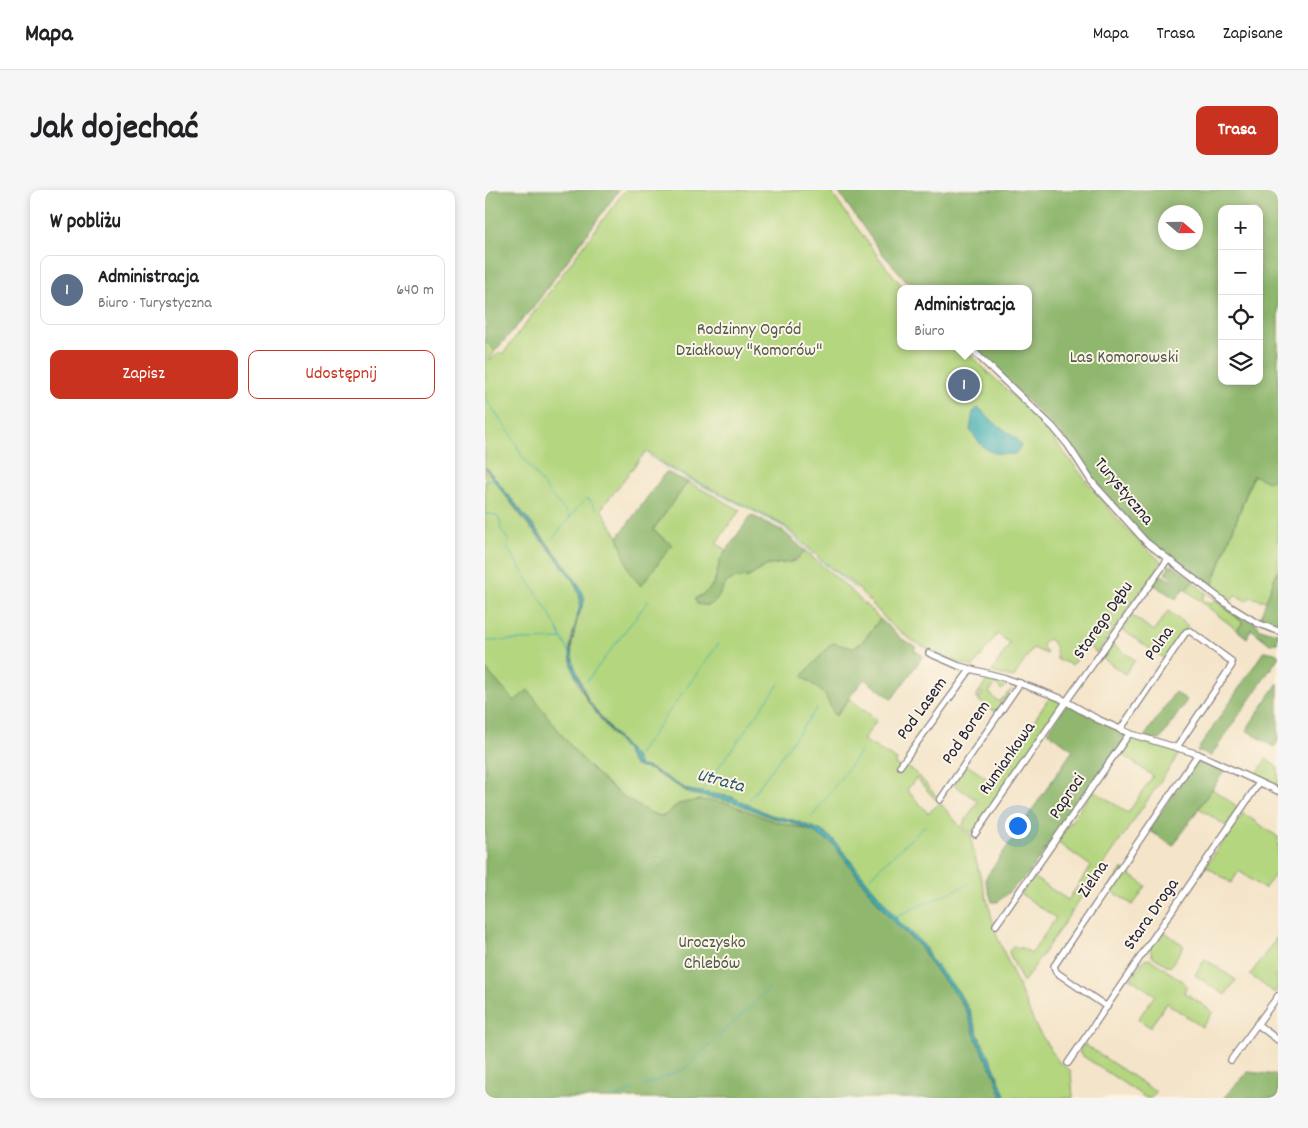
<!DOCTYPE html>
<html lang="pl">
<meta charset="utf-8">
<style>
body{margin:0;font-family:Dekko,sans-serif;background:#f6f6f6;color:#202124}
.controls{position:absolute;right:15px;top:15px;display:grid;overflow:hidden;border-radius:10px;box-shadow:0 2px 8px #0003}
.controls button{width:45px;height:45px;display:grid;place-items:center;padding:0;border:0;border-bottom:1px solid #e0e0e0;background:#fff;color:#202124;font:25px sans-serif}
.compass{position:absolute;left:673px;top:15px;width:45px;height:45px;border-radius:50%;background:#fff;box-shadow:0 2px 8px #0003;rotate:110deg}
.you{position:absolute;left:532px;top:635px;width:18px;height:18px;margin:-12px;border:4px solid #fff;border-radius:50%;background:#1a73e8;box-shadow:0 0 0 8px #1a73e833}
.badge{display:grid;place-items:center;width:32px;height:32px;border-radius:50%;background:#c8321e;color:#fff;font-size:16px;font-weight:700}
.pin{position:absolute;translate:-50% -50%;border:2px solid #fff;box-shadow:0 1px 5px #0006}
.popup{position:absolute;left:412px;top:95px;width:135px;height:65px;box-sizing:border-box;display:grid;place-content:center;border-radius:10px;background:#fff;filter:drop-shadow(0 1px 4px #0005);font-size:16px;white-space:nowrap;color:#757577}
.popup b{font-size:19px;color:#202124}
.popup::after{content:'';position:absolute;left:50%;top:100%;margin-left:-10px;border:10px solid transparent;border-top-color:#fff}
.list{margin:0;padding:0;list-style:none}
h2{display:flex;justify-content:space-between;align-items:center;height:65px;margin:0;padding:0 20px;font-size:21px}
h2 small{font-size:16px;font-weight:400;color:#757577}
.list li{display:grid;grid-template-columns:32px 1fr auto;gap:15px;align-items:center;box-sizing:border-box;height:70px;margin:0 10px 10px;padding:0 10px;border:1px solid #e0e0e0;border-radius:10px}
.list b{display:block;font-size:19px;white-space:nowrap}
.list p{margin:0;font-size:16px;white-space:nowrap;color:#757577}
.list em{font-size:16px;font-style:normal;color:#757577}
.actions{display:flex;gap:10px;padding:15px 20px}
.actions a{flex:1;padding:11px 0;border:1px solid #c8321e;border-radius:10px;text-align:center;font-size:18px;color:#c8321e}
.actions .main{background:#c8321e;color:#fff}
.icon{flex:none;width:28px;height:28px;fill:none;stroke:currentColor;stroke-width:2;stroke-linecap:round;stroke-linejoin:round}
.map{position:relative;flex:none;width:793px;height:908px;overflow:hidden;border-radius:10px}
header{display:flex;align-items:center;gap:30px;box-sizing:border-box;height:70px;padding:0 25px;background:#fff;border-bottom:1px solid #e0e0e0}
header strong{font-size:24px}
nav{display:flex;gap:28px;margin-inline-start:auto;font-size:18px}
.intro{display:flex;align-items:center;justify-content:space-between;box-sizing:border-box;height:120px;padding:0 30px}
h1{margin:0;font-size:35px}
.button{padding:12px 22px;border-radius:10px;background:#c8321e;color:#fff;font-size:18px;font-weight:700}
main{display:flex;gap:30px;padding:0 30px}
aside{flex:1;background:#fff;border-radius:10px;box-shadow:0 2px 8px #0003}
.map>svg:first-child{display:block}
</style>
<header>
<strong>Mapa</strong>
<nav><a>Mapa</a><a>Trasa</a><a>Zapisane</a></nav>
</header>
<div class="intro"><h1>Jak dojechać</h1><a class="button">Trasa</a></div>
<main>
<aside>
<h2>W pobliżu<small></small></h2>
<ul class="list">
<li><span class="badge" style="background:#5c6f8a">1</span><div><b>Administracja</b><p>Biuro · Turystyczna</p></div><em>640 m</em></li>
</ul>
<div class="actions"><a class="main">Zapisz</a><a>Udostępnij</a></div>
</aside>
<div class="map">
<svg width="793" height="908" viewBox="0 0 793 908">
<rect width="100%" height="100%" fill="#fcf5e5"/>
<filter id="ink" filterUnits="userSpaceOnUse"><feTurbulence type="fractalNoise" baseFrequency=".02" numOctaves="2"/><feDisplacementMap in="SourceGraphic" scale="10" xChannelSelector="R" yChannelSelector="G"/><feConvolveMatrix kernelMatrix="1 2 1 2 8 2 1 2 1" color-interpolation-filters="sRGB"/></filter>
<filter id="wash" filterUnits="userSpaceOnUse"><feTurbulence type="fractalNoise" baseFrequency=".0096" numOctaves="4" result="noise"/><feDisplacementMap in="SourceGraphic" scale="20" xChannelSelector="R" yChannelSelector="G"/><feGaussianBlur stdDeviation="1.12" result="paint"/><feColorMatrix in="noise" values="0 0 0 0 0 0 0 0 0 0 0 0 0 0 0 0 0 1.4 0 .05"/><feComposite in="paint" operator="in"/></filter>
<g filter="url(#wash)">
<rect width="100%" height="100%" fill="#f4e4c9"/>
<!-- green -->
<g fill="#b4d67f" stroke="#6b7c5d">
<path d="M140 0H344L401 77 420 99H415V156H476L500 179 503 184H505C521 200 539 215 554 232 595 279 628 333 677 372L612 463 601 455 587 475 572 469C571 460 571 452 562 449L557 455 562 464 548 458 528 488 507 482 525 453 512 444 488 477 457 466 428 451 406 435 371 396 339 372 300 336 185 278 161 261 116 319 133 347 142 374 156 395 187 355 168 340 203 292 255 320 231 353 241 360C231 377 233 400 212 407L221 416 232 410 240 394 246 389 264 387 281 376 311 371 320 361 362 397 395 429 378 451 369 459 361 457 317 486 339 503 351 526 364 509 392 530 378 550 412 570 410 574 418 580 421 576 433 585 453 608 451 610 431 588 422 600 443 623 455 613 480 642 487 645V656L512 746 551 837 573 871 586 881 588 908H521L507 872 494 847 485 821 473 801 446 770 440 757 418 736 348 649 335 640 308 630 286 625 247 607 203 600 165 578 153 575 151 568 131 546 103 510 89 475 86 458 92 430 100 409 94 395 77 371 0 276V151L10 161 5 169 6 170 15 162 18 164Z"/>
<polygon points="793,220 793,379 781,411 765,407 762,411 750,405 747,410 727,396"/>
<path d="M0 278C17 301 35 326 53 347 66 362 84 381 92 399 102 421 83 441 85 464 88 500 118 532 139 559 143 563 145 571 149 575 153 578 159 578 164 579L206 604 249 612 287 628 306 632 322 639 288 631 245 614 214 610 193 614 179 626C152 625 107 581 89 560L0 598Z"/>
<polygon points="707,391 721,403 717,409 726,415 730,410 758,433 752,440 701,400"/>
<polygon points="683,421 703,436 680,469 636,439 646,425 669,441"/>
<polygon points="626,453 650,470 640,484 616,467"/>
<path d="M490 483 522 491C522 495 520 498 516 500L511 494 504 502 511 510 515 511 527 499 511 522 494 511 498 503 495 502 493 510 490 507 503 489 485 484Z"/>
<path d="M565 507 577 513 490 639 487 642C481 641 480 639 478 634L493 611 469 595 482 575 507 592Z"/>
<path d="M647 547 671 554V555L677 557 678 555 696 561 538 793C536 788 524 764 524 762 524 761 528 756 529 755L532 759 534 757 547 763 571 728 536 704 548 687 583 710 606 676 572 652 608 600 643 623 668 586 633 562 643 549Z"/>
<polygon points="781,569 793,578 793,597 770,587"/>
<polygon points="727,599 753,617 741,636 714,618"/>
<polygon points="758,623 793,647 793,681 779,699 754,681 746,693 721,676"/>
<polygon points="637,679 661,696 648,715 623,699"/>
<polygon points="677,740 699,756 685,777 667,766 665,757"/>
<polygon points="793,746 793,786 790,785 793,793 791,804 765,785"/>
<polygon points="665,769 700,793 701,798 699,802 728,822 717,837 682,813 665,837 653,829 670,805 646,789 659,770"/>
<polygon points="720,769 751,790 740,805 710,785"/>
<polygon points="599,854 671,902 666,908 661,908 595,864 594,862"/>
</g>
<!-- forest -->
<g fill="#8fb76e" stroke="#586c54" fill-rule="evenodd">
<polygon points="0,0 134,0 50,115 10,161 0,151"/>
<path d="M352 0H793V284L790 289 783 292 768 285 727 396 663 351 606 287 576 244 486 156H543V99H429L396 62ZM737 19H774V191H737ZM681 22H711V52H681Z"/>
<polygon points="181,282 203,292 168,340 187,355 156,396 145,383 133,347"/>
<path d="M266 325 298 341 320 361C303 379 300 369 281 376 275 378 271 384 265 386 259 389 251 387 246 390 231 397 238 421 212 414L210 409 219 404 227 396 230 390 235 370Z"/>
<polygon points="682,375 689,376 709,390 701,400 699,398 691,409 668,394 675,384 685,390 688,390 680,383 684,378"/>
<polygon points="793,379 793,437 774,430"/>
<polygon points="723,403 774,436 773,438 784,442 785,441 793,443 792,453 785,454 766,439 762,448 752,440 758,432"/>
<polygon points="395,429 417,449 431,457 429,460 438,466 407,509 379,489 350,526 339,503 317,486 347,453 369,458 378,451"/>
<polygon points="779,461 790,463 793,465 793,468 726,566 712,561"/>
<path d="M0 478 29 511 43 500C75 542 107 590 155 617 163 621 170 626 179 626L193 614 214 610 229 611 245 614 288 631 327 641 347 653 405 728 420 743 435 756 446 775 473 807 482 822 491 849 510 886 517 908H0Z"/>
<polygon points="793,493 793,551 789,557 761,540"/>
<polygon points="690,502 702,510 675,550 659,547"/>
<polygon points="583,514 642,545 544,683 513,712 507,712 500,689 588,560 563,542 581,515"/>
<polygon points="713,568 740,580 688,656 664,640"/>
<polygon points="763,882 793,885 793,908 738,908"/>
</g>
<!-- water -->
<g fill="#3aacb2" stroke="#2e6776">
<path d="M493 218C500 222 503 227 509 232 517 240 531 244 536 256L530 264C503 265 500 261 485 240L488 222Z"/>
<polygon points="0,276 78,373 94,395 100,409 92,430 86,458 89,475 103,510 131,546 151,568 153,575 165,578 203,600 247,607 286,625 308,630 335,640 348,649 418,736 439,755 446,770 473,801 485,821 494,847 507,872 521,908 517,908 510,886 491,849 482,822 473,807 446,775 435,756 420,743 405,728 347,653 327,641 306,632 287,628 249,612 206,604 164,579 155,578 148,573 141,561 103,512 92,488 87,477 85,461 96,409 89,392 61,354 52,345 7,288"/>
</g>
<g fill="none" stroke-linecap="round" stroke-linejoin="round">
<!-- stream -->
<g stroke="#3aacb2" stroke-width="1">
<polyline points="0,208 27,246 37,266 65,304 86,328"/>
<polyline points="165,266 181,277 229,302"/>
<polyline points="0,292 8,287"/>
<polyline points="231,303 266,319"/>
<polyline points="267,320 299,337 326,363"/>
<path d="M0 324C10 324 13 324 16 334L15 338 24 351 22 358 63 421 85 464"/>
<polyline points="67,349 100,309 104,309 112,320"/>
<polyline points="326,364 328,365"/>
<polyline points="333,369 370,398"/>
<polyline points="0,451 77,449"/>
<polyline points="102,491 164,410"/>
<polyline points="153,564 235,452"/>
<polyline points="218,599 294,494"/>
<polyline points="264,610 332,518"/>
<polyline points="326,628 375,562"/>
<polyline points="385,687 440,636"/>
<polyline points="409,727 484,694"/>
<polyline points="158,896 199,879 285,798"/>
<polyline points="128,908 148,900"/>
</g>
</g>
</g>
<g filter="url(#ink)">
<g fill="none" stroke-linecap="round" stroke-linejoin="round">
<defs>
<g id="minor">
<polyline points="483,156 568,237 583,255 607,292 661,352 746,417 772,433 793,441"/>
<polyline points="444,463 474,476 520,488 575,508 612,529 646,544 713,564 793,601"/>
<polyline points="635,540 701,442 705,441 746,471 747,475 692,557"/>
<polyline points="415,576 485,480"/>
<polyline points="455,610 535,493"/>
<polyline points="490,644 585,506 683,369"/>
<polyline points="511,735 644,544"/>
<polyline points="622,817 571,782 569,776 713,564"/>
<polyline points="772,834 793,850"/>
<polyline points="746,870 793,806"/>
<polyline points="583,873 774,593"/>
</g>
</defs>
<!-- minor casing -->
<use href="#minor" stroke="#8b8382" stroke-width="8"/>
<!-- minor -->
<use href="#minor" stroke="#fff" stroke-width="5.5"/>
</g>
</g>
<g text-anchor="middle" dominant-baseline="central" stroke-width="4" stroke-linejoin="round" paint-order="stroke">
<!-- park labels -->
<g font-size="18" fill="#4e584f" stroke="#fcf5e5">
<text x="264" y="140">Rodzinny Ogród<tspan x="264" dy="21">Działkowy "Komorów"</tspan></text>
<text x="639" y="168">Las Komorowski</text>
<text x="227" y="753">Uroczysko<tspan x="227" dy="21">Chlebów</tspan></text>
</g>
<!-- street labels -->
<g font-size="18" fill="#22223b" stroke="#fcf5e5">
<text transform="translate(638 302) rotate(50)">Turystyczna</text>
<text transform="translate(619 431) rotate(-55)">Starego Dębu</text>
<text transform="translate(675 454) rotate(-55)">Polna</text>
<text transform="translate(438 519) rotate(-54)">Pod Lasem</text>
<text transform="translate(482 543) rotate(-56)">Pod Borem</text>
<text transform="translate(523 569) rotate(-55)">Rumiankowa</text>
<text transform="translate(583 607) rotate(-56)">Paproci</text>
<text transform="translate(609 690) rotate(-56)">Zielna</text>
<text transform="translate(667 725) rotate(-55)">Stara Droga</text>
</g>
<!-- water labels -->
<g font-size="19" font-style="italic" fill="#2c596b" stroke="#fcf5e5">
<text transform="translate(235 592) rotate(15)">Utrata</text>
</g>
</g>
</svg>
<div class="controls">
<button>+</button>
<button>−</button>
<button><svg class="icon" aria-label="locate" viewBox="0 0 24 24"><circle cx="12" cy="12" r="6"/><path d="M12 2v4M12 18v4M2 12h4M18 12h4"/></svg></button>
<button><svg class="icon" aria-label="layers" viewBox="0 0 24 24"><path d="M12 4l9 5-9 5-9-5zM3 14l9 5 9-5"/></svg></button>
</div>
<svg class="compass" viewBox="-18 -18 36 36"><path d="M0-13l5 13h-10z" fill="#e53935"/><path d="M0 13l5-13h-10z" fill="#757577"/></svg>
<div class="you"></div>
<div class="pin badge" style="left:479px;top:195px;background:#5c6f8a">1</div>
<div class="popup"><b>Administracja</b>Biuro</div>
</div>
</main>
